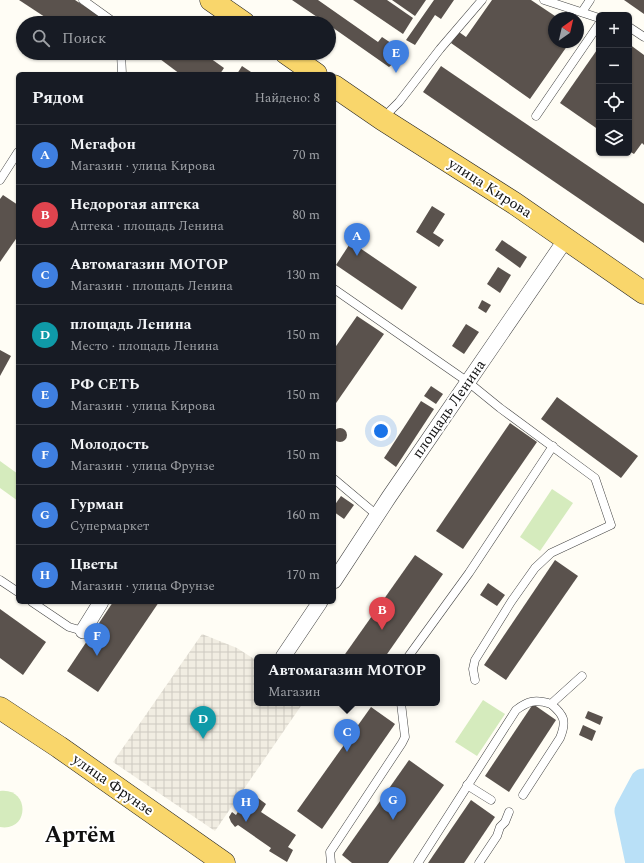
<!DOCTYPE html>
<html lang="ru">
<meta charset="utf-8">
<style>
body{margin:0;font-family:Spectral,serif;background:#20242c;color:#f1f3f6}
.controls{position:absolute;right:12px;top:12px;display:grid;overflow:hidden;border-radius:6px;box-shadow:0 1px 3px #0004}
.controls button{width:36px;height:36px;display:grid;place-items:center;padding:0;border:0;border-bottom:1px solid #363941;background:#171b24;color:#f1f3f6;font:20px sans-serif}
.compass{position:absolute;left:548px;top:12px;width:36px;height:36px;border-radius:50%;background:#171b24;box-shadow:0 1px 3px #0004;rotate:34deg}
.you{position:absolute;left:381px;top:431px;width:14px;height:14px;margin:-10px;border:3px solid #fff;border-radius:50%;background:#1a73e8;box-shadow:0 0 0 6px #1a73e833}
.badge{display:grid;place-items:center;width:26px;height:26px;border-radius:50%;background:#c4262e;color:#fff;font-size:13px;font-weight:700}
.pin{position:absolute;translate:-50% -33px;filter:drop-shadow(0 1px 2px #0008)}
.pin::after{content:'';position:absolute;top:21px;width:14px;height:12px;background:inherit;clip-path:polygon(0 0,100% 0,50% 100%)}
.popup{position:absolute;left:254px;top:654px;width:186px;height:52px;box-sizing:border-box;display:grid;place-content:center;border-radius:6px;background:#171b24;filter:drop-shadow(0 1px 3px #0005);font-size:13px;white-space:nowrap;color:#9ea1a6}
.popup b{font-size:15px;color:#f1f3f6}
.popup::after{content:'';position:absolute;left:50%;top:100%;margin-left:-8px;border:8px solid transparent;border-top-color:#171b24}
.list{margin:0;padding:0;list-style:none}
h2{display:flex;justify-content:space-between;align-items:center;height:52px;margin:0;padding:0 16px;font-size:17px}
h2 small{font-size:13px;font-weight:400;color:#9ea1a6}
.list li{display:grid;grid-template-columns:26px 1fr auto;gap:12px;align-items:center;box-sizing:border-box;height:60px;padding:0 16px;border-top:1px solid #363941}
.list b{display:block;font-size:15px;white-space:nowrap}
.list p{margin:0;font-size:13px;white-space:nowrap;color:#9ea1a6}
.list em{font-size:13px;font-style:normal;color:#9ea1a6}
.icon{flex:none;width:22px;height:22px;fill:none;stroke:currentColor;stroke-width:2;stroke-linecap:round;stroke-linejoin:round}
.map{position:relative;flex:none;width:644px;height:863px;overflow:hidden}
.search{position:absolute;background:#171b24;box-shadow:0 1px 3px #0004;left:16px;top:16px;width:320px;height:44px;display:flex;align-items:center;gap:10px;box-sizing:border-box;padding:0 14px;border-radius:22px;color:#9ea1a6;font-size:15px}
.panel{position:absolute;background:#171b24;box-shadow:0 1px 3px #0004;left:16px;top:72px;width:320px;height:532px;border-radius:6px}
.map>svg:first-child{display:block}
</style>
<div class="map">
<svg width="644" height="863" viewBox="0 0 644 863">
<defs>
<pattern id="plaza-grid" width="8" height="8" patternUnits="userSpaceOnUse"><rect width="8" height="8" fill="#f1ede2"/><path d="M0 4h8M4 0v8" fill="none" stroke="#cecac1"/></pattern>
</defs>
<rect width="100%" height="100%" fill="#fffdf5"/>
<!-- green -->
<g fill="#d5ebbd">
<polygon points="0,461 18,474 18,501 0,488"/>
<polygon points="552,489 573,503 540,551 520,537"/>
<polygon points="483,700 505,714 477,756 455,742"/>
<path d="M0 791C30 787 30 832 0 827Z"/>
</g>
<!-- plaza -->
<polygon fill="url(#plaza-grid)" points="202,634 237,648 257,661 257,703 303,703 215,831 113,762"/>
<g fill="none" stroke-linecap="round" stroke-linejoin="round">
<!-- river -->
<polyline stroke="#b9e0f7" stroke-width="29" points="640,863 629,811 644,783"/>
</g>
<!-- building -->
<g fill="#5a524d">
<polygon points="19,0 75,0 110,23 54,23"/>
<polygon points="292,0 318,0 378,42 382,37 406,53 389,67 329,25 329,23 326,23"/>
<polygon points="353,0 387,0 413,18 403,34"/>
<polygon points="392,0 426,0 415,16"/>
<polygon points="434,0 454,0 441,19 435,15 415,45 406,40"/>
<polygon points="492,0 531,0 558,18 554,18 554,42 570,42 530,99 451,43 459,32 466,37"/>
<polygon points="624,0 644,0 644,14"/>
<polygon points="629,44 644,55 644,145 642,143 634,154 629,151"/>
<polygon points="599,47 599,130 560,103"/>
<polygon points="152,53 203,53 224,68 220,74 180,74"/>
<polygon points="242,66 254,74 237,74"/>
<polygon points="441,66 644,204 644,243 423,92"/>
<polygon points="3,195 18,205 18,236 0,262 0,199"/>
<polygon points="432,206 445,214 433,233 444,240 439,247 416,232"/>
<polygon points="502,240 527,257 520,268 495,250"/>
<polygon points="351,242 417,287 402,310 336,265"/>
<polygon points="498,267 511,275 500,293 487,284"/>
<polygon points="482,300 491,305 486,313 478,308"/>
<polygon points="357,316 384,334 334,406 334,349"/>
<polygon points="466,324 479,332 464,354 452,346"/>
<polygon points="0,350 11,356 0,376"/>
<polygon points="431,386 443,394 436,404 424,396"/>
<polygon points="557,397 638,456 621,478 541,419"/>
<polygon points="421,401 434,409 396,467 384,458"/>
<polygon points="510,423 537,442 463,549 436,531"/>
<circle cx="340" cy="435" r="7"/>
<polygon points="341,496 354,505 344,519 334,512 334,506"/>
<polygon points="415,555 443,574 385,657 343,657"/>
<polygon points="555,560 578,576 506,680 484,665"/>
<polygon points="488,583 505,595 497,606 480,595"/>
<polygon points="113,602 159,602 98,692 67,671"/>
<polygon points="0,609 46,642 23,675 0,658"/>
<polygon points="533,704 556,720 509,792 485,776"/>
<polygon points="371,707 395,724 322,829 297,811"/>
<polygon points="588,711 603,717 600,725 585,718"/>
<polygon points="583,725 596,731 592,741 579,735"/>
<polygon points="409,760 444,785 388,863 352,863 342,855"/>
<polygon points="250,792 266,804 261,812 296,835 288,847 293,850 287,862 269,851 271,848 238,825 235,827 231,822 229,817 232,812 236,815"/>
<polygon points="471,800 495,817 464,863 428,863"/>
</g>
<g fill="none" stroke-linecap="round" stroke-linejoin="round">
<defs>
<g id="service">
<polyline points="83,0 115,23"/>
<polyline points="544,0 599,18"/>
<polyline points="582,12 590,0"/>
<polyline points="629,27 644,37"/>
<polyline points="121,53 122,74"/>
<polyline points="536,116 599,24"/>
<polyline points="383,118 399,102 440,49 482,0"/>
<polyline points="0,180 18,152"/>
<polyline points="334,289 468,382 500,408 595,478 611,525 551,553 535,568 511,602 475,660 473,669 475,680"/>
<polyline points="334,479 378,516"/>
<polyline points="0,580 18,592"/>
<polyline points="32,602 69,627 83,631"/>
<polyline points="408,657 469,573 553,446"/>
<polyline points="467,785 491,800"/>
<path d="M523 795 560 738C567 721 564 715 551 704"/>
<polyline points="331,863 330,852 402,743 405,737 401,703"/>
<path d="M418 863 516 710C528 701 535 699 551 704L582 676"/>
<polyline points="479,863 497,836 500,827 505,822 509,812"/>
</g>
<g id="minor">
<polyline points="334,581 389,497 566,239"/>
<polyline points="83,631 101,602"/>
<polyline points="283,657 320,602"/>
</g>
<g id="primary">
<polyline points="211,0 244,23"/>
<polyline points="286,53 316,74"/>
<polyline points="334,86 382,119 514,203 644,293"/>
<polyline points="0,708 59,747 224,863"/>
</g>
</defs>
<!-- service casing -->
<use href="#service" stroke="#444" stroke-width="9"/>
<!-- minor casing -->
<use href="#minor" stroke="#444" stroke-width="16"/>
<!-- primary casing -->
<use href="#primary" stroke="#222" stroke-width="23"/>
<!-- service -->
<use href="#service" stroke="#fff" stroke-width="8"/>
<!-- minor -->
<use href="#minor" stroke="#fff" stroke-width="15"/>
<!-- primary -->
<use href="#primary" stroke="#f9d66b" stroke-width="22"/>
</g>
<g text-anchor="middle" dominant-baseline="central" stroke-width="4" stroke-linejoin="round" paint-order="stroke">
<!-- street labels -->
<g font-size="15" fill="#111" stroke="#fff">
<text transform="translate(490 188) rotate(33)">улица Кирова</text>
<text transform="translate(449 409) rotate(-55)">площадь Ленина</text>
<text transform="translate(113 785) rotate(35)">улица Фрунзе</text>
</g>
<!-- town labels -->
<g font-size="23" font-weight="bold" fill="#111" stroke="#fff">
<text x="80" y="835">Артём</text>
</g>
</g>
</svg>
<div class="controls">
<button>+</button>
<button>−</button>
<button><svg class="icon" aria-label="locate" viewBox="0 0 24 24"><circle cx="12" cy="12" r="6"/><path d="M12 2v4M12 18v4M2 12h4M18 12h4"/></svg></button>
<button><svg class="icon" aria-label="layers" viewBox="0 0 24 24"><path d="M12 4l9 5-9 5-9-5zM3 14l9 5 9-5"/></svg></button>
</div>
<svg class="compass" viewBox="-18 -18 36 36"><path d="M0-13l5 13h-10z" fill="#e53935"/><path d="M0 13l5-13h-10z" fill="#9ea1a6"/></svg>
<div class="you"></div>
<div class="pin badge" style="left:357px;top:256px;background:#3f7fe0">A</div>
<div class="pin badge" style="left:382px;top:630px;background:#e0444e">B</div>
<div class="pin badge" style="left:347px;top:752px;background:#3f7fe0">C</div>
<div class="popup"><b>Автомагазин МОТОР</b>Магазин</div>
<div class="pin badge" style="left:203px;top:739px;background:#0f9aa8">D</div>
<div class="pin badge" style="left:396px;top:73px;background:#3f7fe0">E</div>
<div class="pin badge" style="left:97px;top:656px;background:#3f7fe0">F</div>
<div class="pin badge" style="left:393px;top:820px;background:#3f7fe0">G</div>
<div class="pin badge" style="left:246px;top:822px;background:#3f7fe0">H</div>
<div class="search"><svg class="icon" aria-label="search" viewBox="0 0 24 24"><circle cx="10" cy="10" r="6"/><path d="M15 15l6 6"/></svg>Поиск</div>
<section class="panel">
<h2>Рядом<small>Найдено: 8</small></h2>
<ul class="list">
<li><span class="badge" style="background:#3f7fe0">A</span><div><b>Мегафон</b><p>Магазин · улица Кирова</p></div><em>70 m</em></li>
<li><span class="badge" style="background:#e0444e">B</span><div><b>Недорогая аптека</b><p>Аптека · площадь Ленина</p></div><em>80 m</em></li>
<li><span class="badge" style="background:#3f7fe0">C</span><div><b>Автомагазин МОТОР</b><p>Магазин · площадь Ленина</p></div><em>130 m</em></li>
<li><span class="badge" style="background:#0f9aa8">D</span><div><b>площадь Ленина</b><p>Место · площадь Ленина</p></div><em>150 m</em></li>
<li><span class="badge" style="background:#3f7fe0">E</span><div><b>РФ СЕТЬ</b><p>Магазин · улица Кирова</p></div><em>150 m</em></li>
<li><span class="badge" style="background:#3f7fe0">F</span><div><b>Молодость</b><p>Магазин · улица Фрунзе</p></div><em>150 m</em></li>
<li><span class="badge" style="background:#3f7fe0">G</span><div><b>Гурман</b><p>Супермаркет</p></div><em>160 m</em></li>
<li><span class="badge" style="background:#3f7fe0">H</span><div><b>Цветы</b><p>Магазин · улица Фрунзе</p></div><em>170 m</em></li>
</ul>
</section>
</div>
